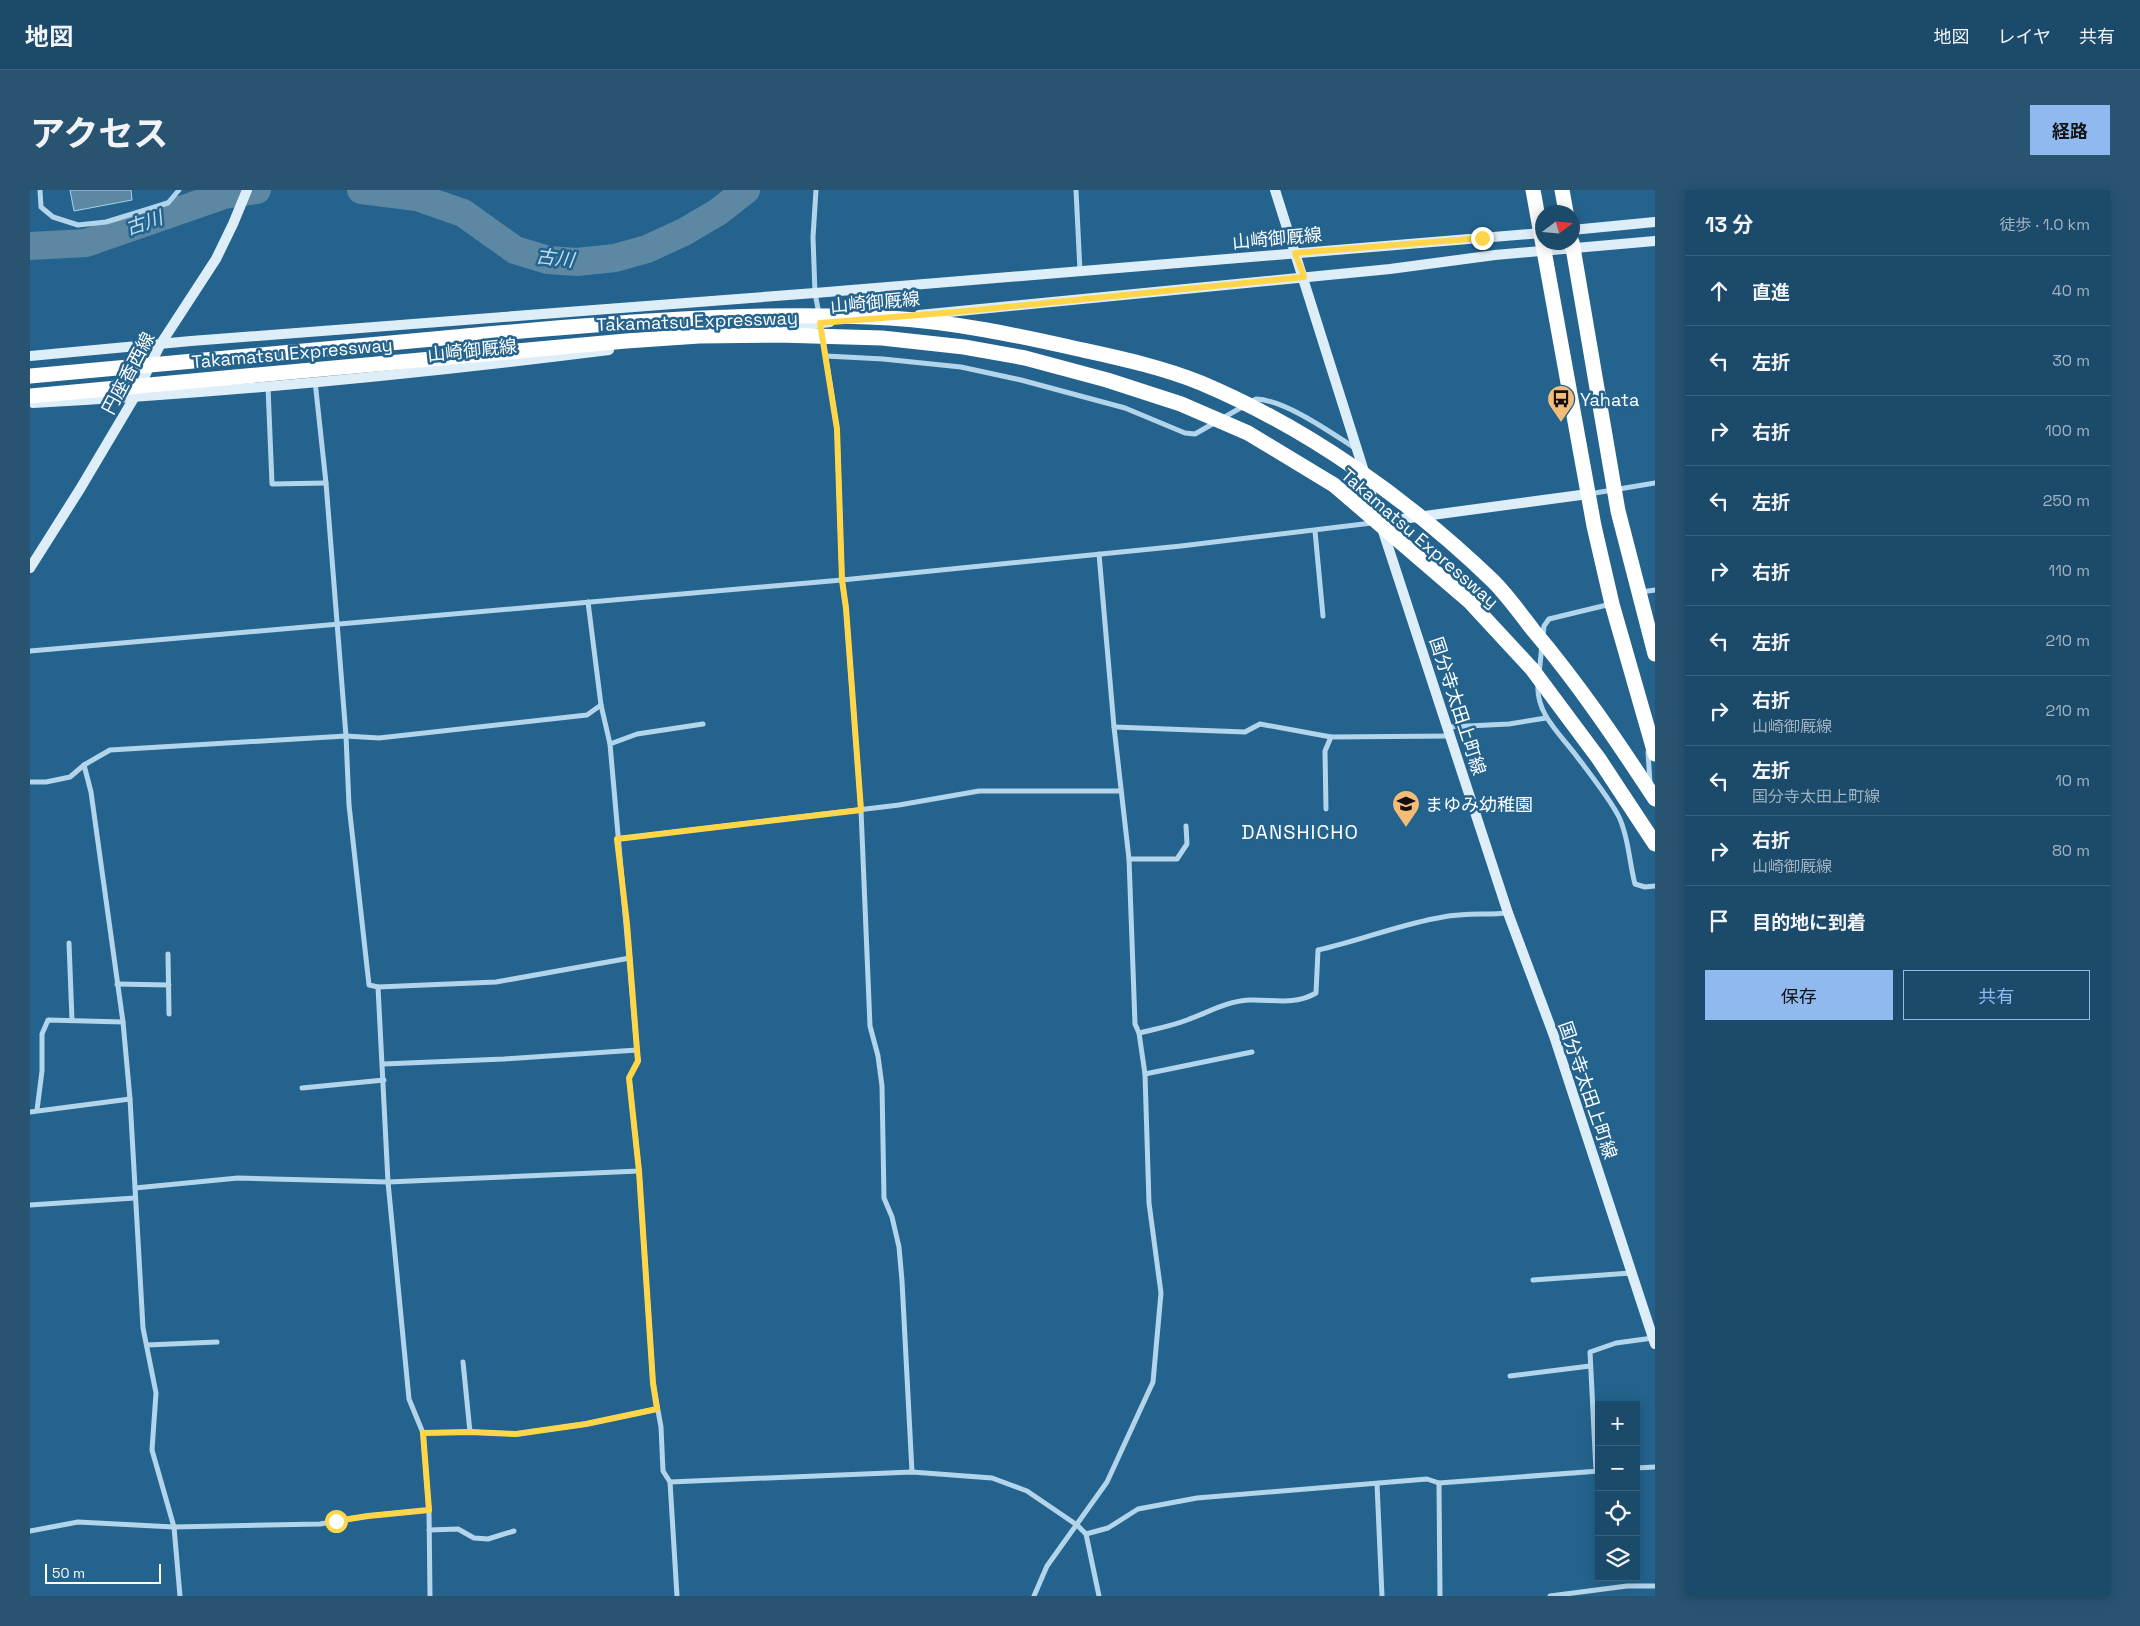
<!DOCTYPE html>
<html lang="ja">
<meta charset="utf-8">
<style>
body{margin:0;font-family:"Space Grotesk","Noto Sans JP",sans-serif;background:#285472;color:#f1f3f6}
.controls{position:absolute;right:15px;bottom:15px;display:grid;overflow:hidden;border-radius:0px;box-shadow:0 2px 12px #0003}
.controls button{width:45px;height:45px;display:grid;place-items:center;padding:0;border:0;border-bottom:1px solid #39627e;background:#1b4a6a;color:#f1f3f6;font:25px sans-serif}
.compass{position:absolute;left:1505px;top:15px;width:45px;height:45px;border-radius:50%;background:#1b4a6a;box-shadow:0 2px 12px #0003;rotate:74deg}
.scale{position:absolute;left:15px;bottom:12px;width:116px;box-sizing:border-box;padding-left:5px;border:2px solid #fff;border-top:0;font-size:14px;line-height:18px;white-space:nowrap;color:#fff;-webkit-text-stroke:4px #24638d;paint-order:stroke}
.stop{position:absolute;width:15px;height:15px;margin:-11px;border:4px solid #ffd54a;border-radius:50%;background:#fff}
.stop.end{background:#ffd54a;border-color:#fff;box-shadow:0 1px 5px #0008}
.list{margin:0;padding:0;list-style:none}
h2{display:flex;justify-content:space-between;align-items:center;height:65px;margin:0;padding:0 20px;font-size:21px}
h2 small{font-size:16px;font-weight:400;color:#a0b3c1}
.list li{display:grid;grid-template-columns:32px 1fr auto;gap:15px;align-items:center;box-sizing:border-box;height:70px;padding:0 20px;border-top:1px solid #39627e}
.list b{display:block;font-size:19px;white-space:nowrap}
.list p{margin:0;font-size:16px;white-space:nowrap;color:#a0b3c1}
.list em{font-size:16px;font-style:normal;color:#a0b3c1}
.actions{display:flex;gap:10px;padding:15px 20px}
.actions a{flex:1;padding:11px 0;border:1px solid #90b9f0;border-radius:0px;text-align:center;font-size:18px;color:#90b9f0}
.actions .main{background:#90b9f0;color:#111}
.icon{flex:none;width:28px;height:28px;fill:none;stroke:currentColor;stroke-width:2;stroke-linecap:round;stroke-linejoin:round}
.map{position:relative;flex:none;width:1625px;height:1406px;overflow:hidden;border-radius:0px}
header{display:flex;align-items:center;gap:30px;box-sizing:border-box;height:70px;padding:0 25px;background:#1b4a6a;border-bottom:1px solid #39627e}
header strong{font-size:24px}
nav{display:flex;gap:28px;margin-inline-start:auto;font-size:18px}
.intro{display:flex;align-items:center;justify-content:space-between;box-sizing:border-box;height:120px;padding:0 30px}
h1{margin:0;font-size:35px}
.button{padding:12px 22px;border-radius:0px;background:#90b9f0;color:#111;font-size:18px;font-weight:700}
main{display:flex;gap:30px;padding:0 30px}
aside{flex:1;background:#1b4a6a;border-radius:0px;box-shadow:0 2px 12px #0003}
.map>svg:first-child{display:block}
</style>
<header>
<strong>地図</strong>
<nav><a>地図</a><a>レイヤ</a><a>共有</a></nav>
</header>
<div class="intro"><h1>アクセス</h1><a class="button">経路</a></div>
<main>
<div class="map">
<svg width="1625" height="1406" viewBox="0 0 1625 1406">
<rect width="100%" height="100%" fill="#24638d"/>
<!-- water -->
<polygon fill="#5d88a3" stroke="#a7d2ec" points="40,0 101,0 102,10 44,21"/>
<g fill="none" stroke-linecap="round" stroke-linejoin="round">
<!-- river -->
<g stroke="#5d88a3" stroke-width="28">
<polyline points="331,0 387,7 433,23 485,60 518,70 547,72 585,68 617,59 654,42 688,22 716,0"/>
<polyline points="0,56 56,53 194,5 227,0"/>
</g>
<!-- street -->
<g stroke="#b3d5eb" stroke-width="5">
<polyline points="10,0 11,17 23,27 48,35 76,32 138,13 149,0"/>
<polyline points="786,0 783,47 785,103 789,124"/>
<polyline points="1046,0 1050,81"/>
<polyline points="793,149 807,239 812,390 816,419 831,620 840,836 848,866 852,896 854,1008 862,1027 869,1057 872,1091 882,1282"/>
<path d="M796 166 853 169 931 177 991 190 1095 218 1155 243 1165 244 1226 209C1255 210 1300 242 1325 258"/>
<polyline points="285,191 296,293 316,546 319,615 339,795 348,797 358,992 379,1209 393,1243 399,1320 400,1406"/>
<polyline points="238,197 242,294 296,293"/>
<polyline points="1559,304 1625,293"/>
<polyline points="1285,341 1293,426"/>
<polyline points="1611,402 1625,400"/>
<polyline points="558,412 571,515 580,554 608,871 599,888 609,981 623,1193 631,1237 633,1281 640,1292 647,1406"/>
<polyline points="1513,447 1514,436 1519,429 1581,414"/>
<polyline points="0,461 812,390 1151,356 1342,333"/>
<polyline points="1509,484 1512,455"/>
<path d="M1508 495C1506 523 1529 543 1545 564 1557 580 1580 609 1589 627 1599 648 1599 672 1605 694L1615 697 1625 696"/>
<polyline points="1084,537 1215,542 1230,534 1301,547 1420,546"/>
<polyline points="1417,537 1479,534 1516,528"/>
<polyline points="580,554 607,544 673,534"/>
<polyline points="1618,562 1620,593"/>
<polyline points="54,575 61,602 93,832 100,909 113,1138 126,1203 122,1260 144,1337 150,1406"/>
<polyline points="0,592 16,592 40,587 54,575 80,560 316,546 349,548 557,525 571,515"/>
<polyline points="1296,619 1295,561 1301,547"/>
<polyline points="587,649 869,615 949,601 1091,601"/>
<polyline points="1099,669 1147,669 1157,654 1156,636"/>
<polyline points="39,753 42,830"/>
<polyline points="138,764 139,824"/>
<polyline points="87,794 139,795"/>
<polyline points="348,797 466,792 600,768"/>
<path d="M1109 843C1125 839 1142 836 1157 830 1177 823 1197 811 1219 810 1242 809 1264 816 1286 803L1288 760C1330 751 1370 734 1413 727 1434 723 1457 725 1478 723"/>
<polyline points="353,874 474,869 607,860"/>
<polyline points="1115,884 1222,862"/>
<polyline points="272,898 354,890"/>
<polyline points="7,920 12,881 12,844 18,830 93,832"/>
<polyline points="0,922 100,909"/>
<polyline points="105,998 208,988 358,992 609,981"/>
<polyline points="0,1015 105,1008"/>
<polyline points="1503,1090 1601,1083"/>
<polyline points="117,1155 187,1152"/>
<polyline points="433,1172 440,1242"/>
<polyline points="1480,1186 1560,1176"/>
<polyline points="393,1243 440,1242 486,1244 556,1234 627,1219"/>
<polyline points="1606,1278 1625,1277"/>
<polyline points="1566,1281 1560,1162 1586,1153 1623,1148"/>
<polyline points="640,1292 882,1282 962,1288 997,1301 1047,1335 1056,1344 1069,1406"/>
<polyline points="1409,1293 1410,1406"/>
<polyline points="1347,1294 1352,1406"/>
<polyline points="399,1340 428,1339 444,1348 458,1349 484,1341"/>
<polyline points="0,1341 48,1332 144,1337 290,1334 337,1326 399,1320"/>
<polyline points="1056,1344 1078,1338 1108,1319 1167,1308 1397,1289 1409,1293 1569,1281"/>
<polyline points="1004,1406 1017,1376 1077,1292 1123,1192 1131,1103 1119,1013 1115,884 1109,843 1105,834 1099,669 1084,537 1069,364"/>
<polyline points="1520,1406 1597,1396 1625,1396"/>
</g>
<!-- secondary -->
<g stroke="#deeef9" stroke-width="10">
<polyline points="1245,0 1350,332 1478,723 1524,846 1625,1154"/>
<polyline points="1542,40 1625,32"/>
<polyline points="889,125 1360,79 1465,65 1625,51"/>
<polyline points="742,139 800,132"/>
<polyline points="0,166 161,151 785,103 1512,43"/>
<path d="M3 213C196 203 388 184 579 160"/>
<polyline points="1350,332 1558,304"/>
<polyline points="0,378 50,299 104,208 130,155 186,69 203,34 217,0"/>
</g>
<!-- highway -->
<g stroke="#fff" stroke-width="15">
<polyline points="1503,0 1564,336 1582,414 1625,564"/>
<polyline points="1532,0 1536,22"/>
<polyline points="1542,52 1588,321 1625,464"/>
</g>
<!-- highway-bridge -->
<g stroke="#fff" stroke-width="15">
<path d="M0 186C142 173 283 160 425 147 570 134 715 120 860 128 924 132 986 145 1048 159 1089 168 1132 177 1171 193 1278 238 1379 310 1463 391 1477 405 1490 423 1503 440 1548 493 1587 551 1625 609"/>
<polyline points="0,206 596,151 669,146 748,145 852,148 934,157 995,168 1077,190 1151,214 1218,243 1304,295 1439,411 1502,479 1569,569 1625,654"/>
</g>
</g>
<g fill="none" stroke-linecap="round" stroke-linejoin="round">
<!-- route -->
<polyline stroke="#ffd54a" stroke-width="6" points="306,1331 338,1326 399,1320 393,1243 440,1242 486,1244 556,1234 627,1219 623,1193 609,981 599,888 608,871 607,860 597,734 587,649 831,620 816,418 812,390 807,239 790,133 926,122 1274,87 1265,63 1452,48"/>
</g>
<!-- icons -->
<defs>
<symbol id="bus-pin" viewBox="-11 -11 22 30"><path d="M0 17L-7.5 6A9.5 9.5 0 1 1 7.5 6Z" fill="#f5bc77" stroke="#24638d"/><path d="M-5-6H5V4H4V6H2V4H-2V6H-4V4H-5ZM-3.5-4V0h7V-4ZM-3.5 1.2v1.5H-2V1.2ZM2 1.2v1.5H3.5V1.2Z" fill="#111"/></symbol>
<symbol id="school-pin" viewBox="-11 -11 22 30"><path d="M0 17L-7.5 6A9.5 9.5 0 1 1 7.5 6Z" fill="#f5bc77" stroke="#24638d"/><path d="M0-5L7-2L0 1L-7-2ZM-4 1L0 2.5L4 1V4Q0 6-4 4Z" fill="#111"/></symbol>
</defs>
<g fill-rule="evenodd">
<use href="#bus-pin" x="1515" y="193" width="32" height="43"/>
<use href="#school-pin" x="1360" y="598" width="32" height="43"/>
</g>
<g text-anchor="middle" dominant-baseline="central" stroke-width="5" stroke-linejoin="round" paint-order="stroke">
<!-- street labels -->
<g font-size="18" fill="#fff" stroke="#24638d">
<text transform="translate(1247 48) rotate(-5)">山崎御厩線</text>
<text transform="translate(845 112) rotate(-5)">山崎御厩線</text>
<text transform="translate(667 131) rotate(-2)">Takamatsu Expressway</text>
<text transform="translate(442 160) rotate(-6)">山崎御厩線</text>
<text transform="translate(262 163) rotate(-5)">Takamatsu Expressway</text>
<text transform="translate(98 183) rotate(-62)">円座香西線</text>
<text transform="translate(1390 348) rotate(41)">Takamatsu Expressway</text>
<text transform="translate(1428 516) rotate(72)">国分寺太田上町線</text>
<text transform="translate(1558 900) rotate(71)">国分寺太田上町線</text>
</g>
<!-- poi labels -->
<g font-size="18" fill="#fff" stroke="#24638d" text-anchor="start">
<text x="1550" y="209">Yahata</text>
<text x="1395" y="614">まゆみ幼稚園</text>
</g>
<!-- water labels -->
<g font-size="19" font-style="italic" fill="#bfdff2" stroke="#24638d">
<text transform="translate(114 33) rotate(-19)">古川</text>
<text transform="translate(525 68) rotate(7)">古川</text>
</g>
<!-- quarter labels -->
<g font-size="20" letter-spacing="1" fill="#fff" stroke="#24638d">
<text x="1270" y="642">DANSHICHO</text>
</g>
</g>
</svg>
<div class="controls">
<button>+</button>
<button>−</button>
<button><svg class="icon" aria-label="locate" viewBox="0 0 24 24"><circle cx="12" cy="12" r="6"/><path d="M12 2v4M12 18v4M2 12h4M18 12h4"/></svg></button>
<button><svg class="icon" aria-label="layers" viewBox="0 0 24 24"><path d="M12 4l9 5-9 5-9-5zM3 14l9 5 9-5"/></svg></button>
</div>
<svg class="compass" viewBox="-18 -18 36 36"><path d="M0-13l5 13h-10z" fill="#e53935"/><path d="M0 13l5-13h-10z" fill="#a0b3c1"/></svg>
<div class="scale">50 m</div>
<div class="stop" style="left:306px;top:1331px"></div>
<div class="stop end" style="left:1452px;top:48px"></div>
</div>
<aside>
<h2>13 分<small>徒歩 · 1.0 km</small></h2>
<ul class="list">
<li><svg class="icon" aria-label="ahead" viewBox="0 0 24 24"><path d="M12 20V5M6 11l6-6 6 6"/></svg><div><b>直進</b></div><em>40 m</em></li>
<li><svg class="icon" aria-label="left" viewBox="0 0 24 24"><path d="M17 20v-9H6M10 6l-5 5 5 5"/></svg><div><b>左折</b></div><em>30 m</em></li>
<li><svg class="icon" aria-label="right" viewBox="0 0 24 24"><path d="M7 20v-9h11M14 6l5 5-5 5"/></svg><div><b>右折</b></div><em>100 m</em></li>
<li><svg class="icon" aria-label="left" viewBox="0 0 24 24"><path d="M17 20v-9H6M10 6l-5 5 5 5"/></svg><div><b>左折</b></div><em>250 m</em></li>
<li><svg class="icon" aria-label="right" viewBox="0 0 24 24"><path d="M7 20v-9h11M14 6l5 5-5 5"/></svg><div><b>右折</b></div><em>110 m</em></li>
<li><svg class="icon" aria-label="left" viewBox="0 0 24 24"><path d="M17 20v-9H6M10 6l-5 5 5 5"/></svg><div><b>左折</b></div><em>210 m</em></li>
<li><svg class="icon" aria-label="right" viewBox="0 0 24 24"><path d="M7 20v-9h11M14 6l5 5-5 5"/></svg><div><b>右折</b><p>山崎御厩線</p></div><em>210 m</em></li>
<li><svg class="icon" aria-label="left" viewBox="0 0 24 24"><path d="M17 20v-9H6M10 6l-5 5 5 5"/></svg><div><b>左折</b><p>国分寺太田上町線</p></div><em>10 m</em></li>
<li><svg class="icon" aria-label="right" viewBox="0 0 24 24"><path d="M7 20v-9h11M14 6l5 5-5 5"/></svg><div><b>右折</b><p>山崎御厩線</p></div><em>80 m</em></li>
<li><svg class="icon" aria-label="arrive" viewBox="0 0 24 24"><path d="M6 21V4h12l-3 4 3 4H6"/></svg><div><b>目的地に到着</b></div></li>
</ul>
<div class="actions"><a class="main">保存</a><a>共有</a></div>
</aside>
</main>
